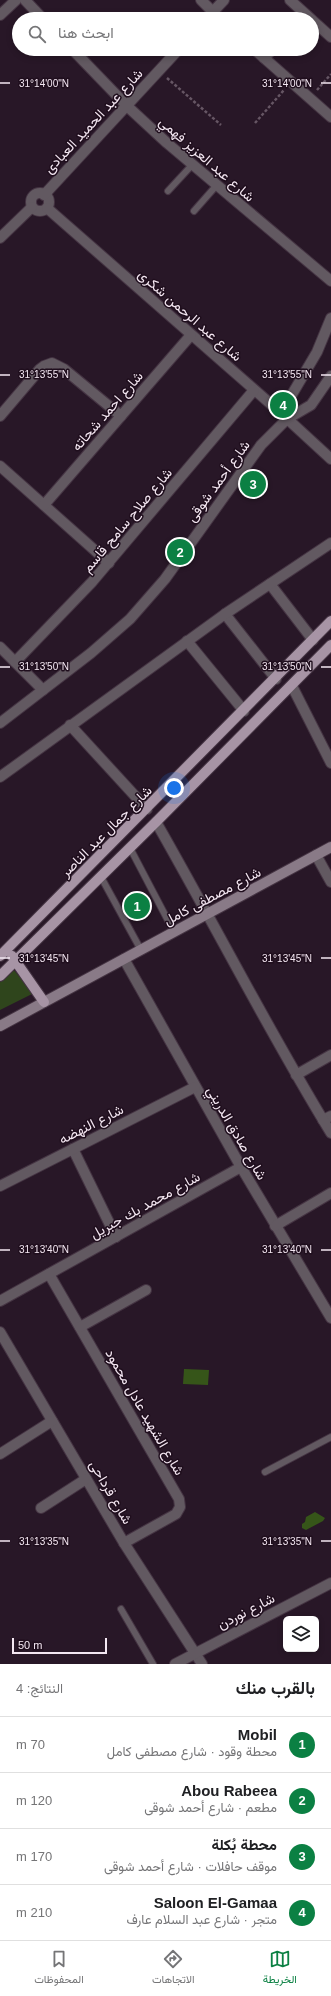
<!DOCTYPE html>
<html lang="ar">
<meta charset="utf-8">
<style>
body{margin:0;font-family:Helvetica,Vazirmatn,sans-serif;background:#f2f2f2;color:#202124;direction:rtl}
.controls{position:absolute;right:12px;bottom:12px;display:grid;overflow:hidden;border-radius:6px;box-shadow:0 2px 6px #0003}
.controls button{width:36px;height:36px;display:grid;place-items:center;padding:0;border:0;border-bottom:1px solid #e0e0e0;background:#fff;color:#202124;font:20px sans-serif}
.scale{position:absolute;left:12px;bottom:10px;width:95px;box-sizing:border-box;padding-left:4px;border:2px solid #f4e7f2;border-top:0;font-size:11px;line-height:14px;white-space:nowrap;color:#f4e7f2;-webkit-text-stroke:3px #1f0e1d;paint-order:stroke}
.you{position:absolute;left:174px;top:788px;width:14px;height:14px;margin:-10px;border:3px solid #fff;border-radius:50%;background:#1a73e8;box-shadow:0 0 0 6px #1a73e833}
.badge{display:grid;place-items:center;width:26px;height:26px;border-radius:50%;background:#0b8043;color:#fff;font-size:13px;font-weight:700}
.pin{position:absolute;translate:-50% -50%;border:2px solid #fff;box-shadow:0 1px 4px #0006}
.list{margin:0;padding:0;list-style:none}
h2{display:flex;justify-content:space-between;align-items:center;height:52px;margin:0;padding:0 16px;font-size:17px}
h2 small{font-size:13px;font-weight:400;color:#757577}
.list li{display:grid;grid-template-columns:26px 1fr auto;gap:12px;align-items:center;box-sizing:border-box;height:56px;padding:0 16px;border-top:1px solid #e0e0e0}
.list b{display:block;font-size:15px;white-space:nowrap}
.list p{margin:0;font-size:13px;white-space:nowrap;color:#757577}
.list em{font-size:13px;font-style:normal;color:#757577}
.icon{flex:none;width:22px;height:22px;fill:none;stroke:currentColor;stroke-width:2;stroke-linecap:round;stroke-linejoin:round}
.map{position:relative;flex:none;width:331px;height:1664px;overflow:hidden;direction:ltr}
.search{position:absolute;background:#fff;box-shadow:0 2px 6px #0003;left:12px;right:12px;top:12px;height:44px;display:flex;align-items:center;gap:10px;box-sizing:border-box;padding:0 14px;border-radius:22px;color:#757577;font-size:15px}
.sheet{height:276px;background:#fff}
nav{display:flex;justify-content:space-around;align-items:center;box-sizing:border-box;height:56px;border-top:1px solid #e0e0e0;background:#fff;font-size:11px;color:#757577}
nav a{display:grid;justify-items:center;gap:2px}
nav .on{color:#0b8043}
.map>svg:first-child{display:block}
</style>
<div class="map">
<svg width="331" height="1664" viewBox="0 0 331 1664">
<rect width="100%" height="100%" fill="#281727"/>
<!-- green -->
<polygon fill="#2f451c" points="12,968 34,993 0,1010 0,982"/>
<!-- water -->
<g fill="#365519">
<polygon points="184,1369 209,1370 208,1385 183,1384"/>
<polygon points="315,1512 325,1518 323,1521 306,1530 302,1528 302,1524 305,1522 306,1517"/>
</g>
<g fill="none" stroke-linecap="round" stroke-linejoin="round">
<defs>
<g id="service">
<polyline points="168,191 192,165"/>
<polyline points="194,211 216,186"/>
<polyline points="130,848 174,932"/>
<polyline points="101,877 141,950"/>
<polyline points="265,1472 331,1437"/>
<polyline points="121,1609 153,1664"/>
</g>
<g id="minor">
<polyline points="25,0 43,19"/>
<polyline points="201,0 220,19"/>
<polyline points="290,0 311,19"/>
<polyline points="0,15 16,0"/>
<polyline points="206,19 224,0"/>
<polyline points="312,20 331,37"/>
<polyline points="72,49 127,106 167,143 331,281"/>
<polyline points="254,49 331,117"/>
<polyline points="264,58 273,49"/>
<circle cx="40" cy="202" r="9"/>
<polyline points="44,195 179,49"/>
<polyline points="47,208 281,413"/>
<polyline points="0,238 32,207"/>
<polyline points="0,416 40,369 44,366 52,363 64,369 121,416"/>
<polyline points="0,466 109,563"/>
<polyline points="44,505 191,335"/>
<polyline points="270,584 313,640"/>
<polyline points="225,614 276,679"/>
<polyline points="187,641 244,711"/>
<polyline points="0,647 43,690"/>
<polyline points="15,662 92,582 254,390"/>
<polyline points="292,686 331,763"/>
<polyline points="316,855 331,882"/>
<polyline points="124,959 241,1167 331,1318"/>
<polyline points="296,1075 331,1055"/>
<polyline points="323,1120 331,1116"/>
<polyline points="73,1149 116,1237"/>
<polyline points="0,1186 195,1087"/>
<polyline points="275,1226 331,1193"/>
<polyline points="49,1274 179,1499 180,1507 176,1514 124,1543"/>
<polyline points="0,1301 241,1167"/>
<polyline points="80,1327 146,1290"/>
<polyline points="0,1332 124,1543 202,1664"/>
<polyline points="0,1454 52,1421"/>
<polyline points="41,1508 86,1479"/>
<polyline points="175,1664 331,1583"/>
</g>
<g id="tertiary">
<polyline points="331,318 317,352 281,413 331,459"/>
<polyline points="0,723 91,653 130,619 165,579 261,445 287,419 311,405 331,376"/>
<polyline points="70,725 147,809"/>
<polyline points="0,777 225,614 331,543"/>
<path d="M156 822C215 925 269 1032 331 1133"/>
</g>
<polyline id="secondary" points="0,1026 331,847"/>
<g id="primary">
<polyline points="0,956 331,621"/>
<polyline points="12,956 44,1002"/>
<polyline points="0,976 156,822 331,645"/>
</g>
</defs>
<!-- service casing -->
<use href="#service" stroke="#453443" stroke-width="8"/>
<!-- minor casing -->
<use href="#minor" stroke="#453443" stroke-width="12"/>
<!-- tertiary casing -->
<use href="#tertiary" stroke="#453443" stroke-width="12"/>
<!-- secondary casing -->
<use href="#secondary" stroke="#453443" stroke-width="12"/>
<!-- primary casing -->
<use href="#primary" stroke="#453443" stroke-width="12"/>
<!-- path -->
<g stroke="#665664" stroke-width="2.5" stroke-dasharray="3 2" stroke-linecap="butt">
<polyline points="167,78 221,125"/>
<polyline points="317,90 331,74"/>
<polyline points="255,123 284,90"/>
</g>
<!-- service -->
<use href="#service" stroke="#625961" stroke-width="6"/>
<!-- minor -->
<use href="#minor" stroke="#625961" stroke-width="10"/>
<!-- tertiary -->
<use href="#tertiary" stroke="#625961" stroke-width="10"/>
<!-- secondary -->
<use href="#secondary" stroke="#897a87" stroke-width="10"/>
<!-- primary -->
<use href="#primary" stroke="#a794a5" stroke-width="10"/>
</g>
<!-- ticks -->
<path fill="none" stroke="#f4e7f2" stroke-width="1.5" d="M0 83H10M321 83H331M0 375H10M321 375H331M0 667H10M321 667H331M0 958H10M321 958H331M0 1250H10M321 1250H331M0 1541H10M321 1541H331"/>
<g text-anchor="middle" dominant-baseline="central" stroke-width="3" stroke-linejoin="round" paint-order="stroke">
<!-- street labels -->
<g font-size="14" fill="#f4e7f2" stroke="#1f0e1d">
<text transform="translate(93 121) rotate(-47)">شارع عبد الحميد العبادى</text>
<text transform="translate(207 159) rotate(41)">شارع عبد العزيز فهمي</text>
<text transform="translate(190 315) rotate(41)">شارع عبد الرحمن شكرى</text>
<text transform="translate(107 411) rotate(-49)">شارع احمد شحاته</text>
<text transform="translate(218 481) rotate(-54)">شارع أحمد شوقى</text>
<text transform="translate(127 520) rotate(-50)">شارع صلاح سامح قاسم</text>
<text transform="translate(106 831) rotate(-45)">شارع جمال عبد الناصر</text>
<text transform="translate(212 896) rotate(-28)">شارع مصطفى كامل</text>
<text transform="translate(91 1124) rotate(-27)">شارع النهضه</text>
<text transform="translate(237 1133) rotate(60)">شارع صادق الدريني</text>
<text transform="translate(145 1205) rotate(-29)">شارع محمد بك جبريل</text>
<text transform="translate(145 1412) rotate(60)">شارع الشهيد عادل محمود</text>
<text transform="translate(111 1492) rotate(60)">شارع قرداحى</text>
<text transform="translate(246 1611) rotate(-27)">شارع نوردن</text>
</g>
</g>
<g font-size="10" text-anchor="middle" fill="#f4e7f2" stroke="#1f0e1d" stroke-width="3" stroke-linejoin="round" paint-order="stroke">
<text x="44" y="87">31°14'00"N</text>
<text x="287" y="87">31°14'00"N</text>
<text x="44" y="378">31°13'55"N</text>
<text x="287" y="378">31°13'55"N</text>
<text x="44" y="670">31°13'50"N</text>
<text x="287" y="670">31°13'50"N</text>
<text x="44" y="962">31°13'45"N</text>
<text x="287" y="962">31°13'45"N</text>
<text x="44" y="1253">31°13'40"N</text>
<text x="287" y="1253">31°13'40"N</text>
<text x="44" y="1545">31°13'35"N</text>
<text x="287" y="1545">31°13'35"N</text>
</g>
</svg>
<div class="controls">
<button><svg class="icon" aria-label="layers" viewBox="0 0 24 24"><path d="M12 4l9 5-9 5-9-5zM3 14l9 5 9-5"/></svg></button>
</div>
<div class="scale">50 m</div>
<div class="you"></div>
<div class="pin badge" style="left:137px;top:906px">1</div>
<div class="pin badge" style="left:180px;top:552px">2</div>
<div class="pin badge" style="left:253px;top:484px">3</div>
<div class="pin badge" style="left:283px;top:405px">4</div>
<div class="search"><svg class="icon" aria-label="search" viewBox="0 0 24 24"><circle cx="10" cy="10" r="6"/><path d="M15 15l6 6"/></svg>ابحث هنا</div>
</div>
<section class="sheet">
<h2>بالقرب منك<small>النتائج: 4</small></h2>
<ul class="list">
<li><span class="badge">1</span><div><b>Mobil</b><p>محطة وقود · شارع مصطفى كامل</p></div><em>70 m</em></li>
<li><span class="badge">2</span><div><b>Abou Rabeea</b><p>مطعم · شارع أحمد شوقى</p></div><em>120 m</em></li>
<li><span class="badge">3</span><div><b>محطة بُكلة</b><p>موقف حافلات · شارع أحمد شوقى</p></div><em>170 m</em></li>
<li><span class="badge">4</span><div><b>Saloon El-Gamaa</b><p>متجر · شارع عبد السلام عارف</p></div><em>210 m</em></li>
</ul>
</section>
<nav>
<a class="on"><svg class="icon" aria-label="map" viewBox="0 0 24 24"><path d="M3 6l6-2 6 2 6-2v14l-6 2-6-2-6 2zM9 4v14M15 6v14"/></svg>الخريطة</a>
<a><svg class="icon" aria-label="directions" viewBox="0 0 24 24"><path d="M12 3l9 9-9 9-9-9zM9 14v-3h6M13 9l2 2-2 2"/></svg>الاتجاهات</a>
<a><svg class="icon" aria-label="saved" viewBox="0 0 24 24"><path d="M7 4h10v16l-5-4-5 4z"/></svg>المحفوظات</a>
</nav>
